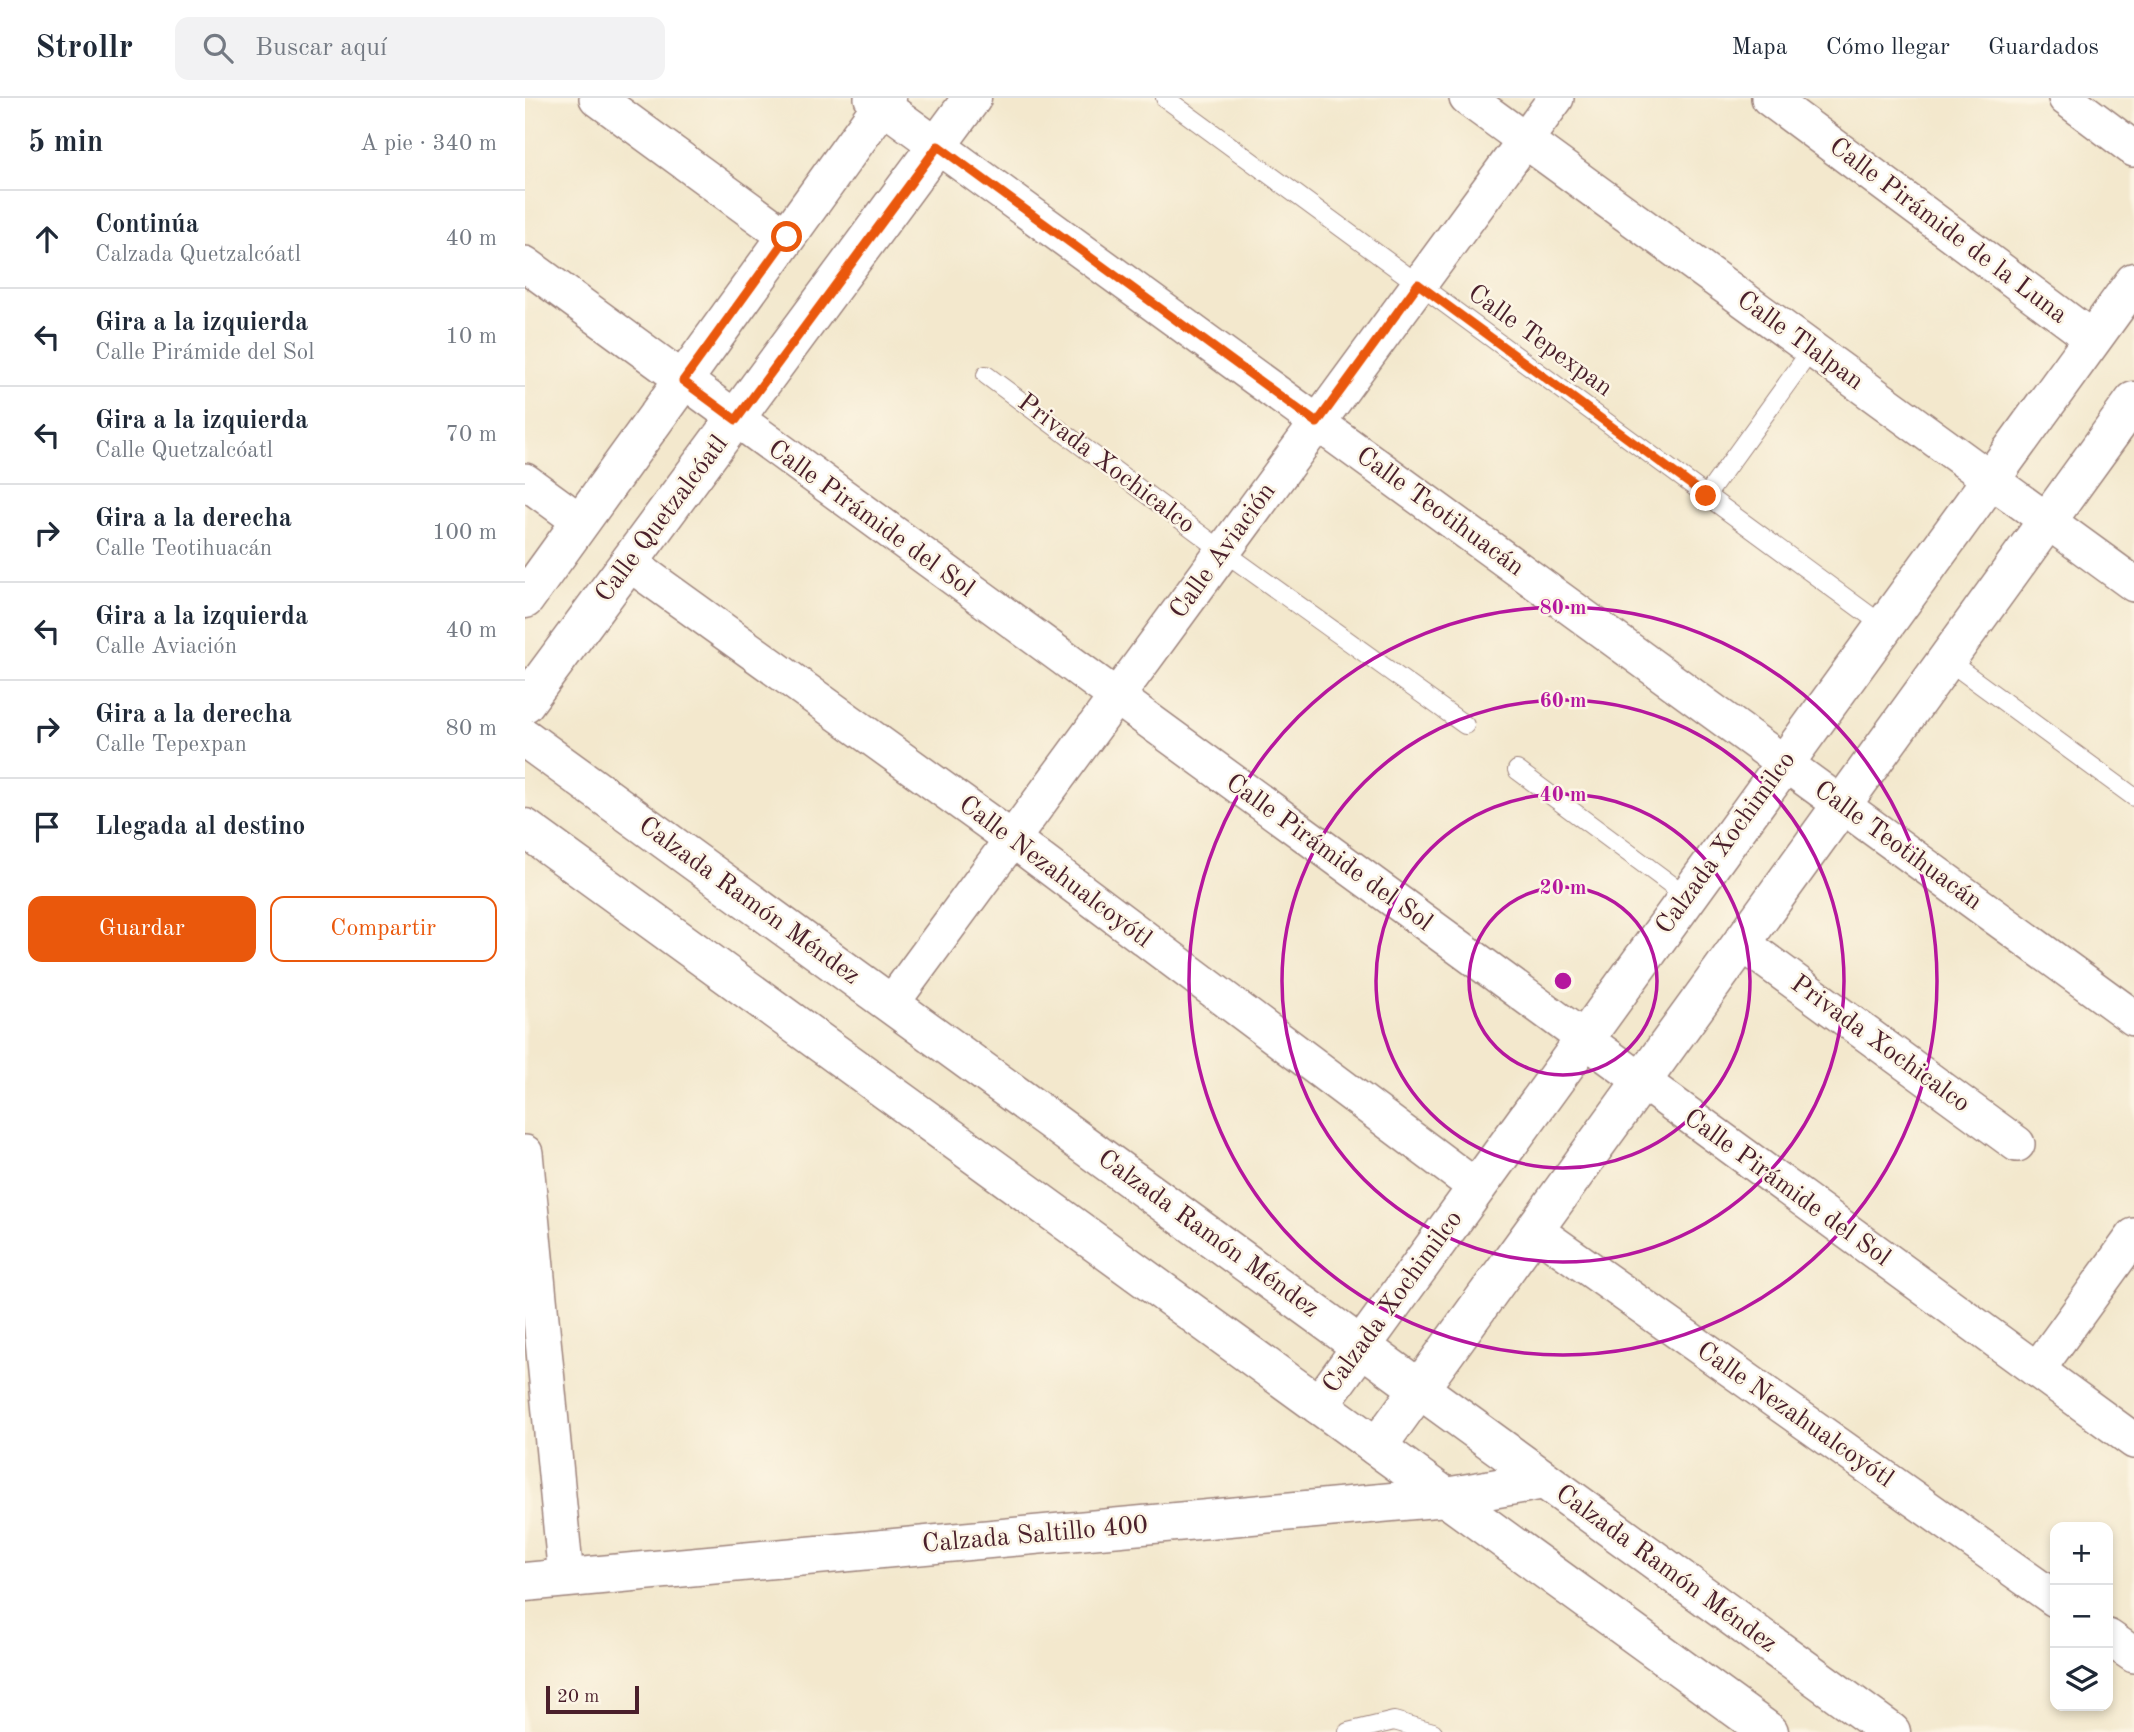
<!DOCTYPE html>
<html lang="es">
<meta charset="utf-8">
<style>
body{margin:0;font-family:"Old Standard TT",serif;background:#f2f2f3;color:#1f2937}
.controls{position:absolute;right:21px;bottom:21px;display:grid;overflow:hidden;border-radius:14px;box-shadow:0 4px 10px #0003}
.controls button{width:63px;height:63px;display:grid;place-items:center;padding:0;border:0;border-bottom:2px solid #e0e1e3;background:#fff;color:#1f2937;font:35px sans-serif}
.scale{position:absolute;left:21px;bottom:18px;width:93px;box-sizing:border-box;padding-left:7px;border:4px solid #4a1f2b;border-top:0;font-size:19px;line-height:24px;white-space:nowrap;color:#4a1f2b;-webkit-text-stroke:5px #fcf5e5;paint-order:stroke}
.stop{position:absolute;width:21px;height:21px;margin:-16px;border:5px solid #ea580c;border-radius:50%;background:#fff}
.stop.end{background:#ea580c;border-color:#fff;box-shadow:0 2px 7px #0008}
.list{margin:0;padding:0;list-style:none}
h2{display:flex;justify-content:space-between;align-items:center;height:91px;margin:0;padding:0 28px;font-size:30px}
h2 small{font-size:23px;font-weight:400;color:#747a83}
.list li{display:grid;grid-template-columns:46px 1fr auto;gap:21px;align-items:center;box-sizing:border-box;height:98px;padding:0 28px;border-top:2px solid #e0e1e3}
.list b{display:block;font-size:26px;white-space:nowrap}
.list p{margin:0;font-size:23px;white-space:nowrap;color:#747a83}
.list em{font-size:23px;font-style:normal;color:#747a83}
.actions{display:flex;gap:14px;padding:21px 28px}
.actions a{flex:1;padding:16px 0;border:2px solid #ea580c;border-radius:14px;text-align:center;font-size:24px;color:#ea580c}
.actions .main{background:#ea580c;color:#fff}
.icon{flex:none;width:38px;height:38px;fill:none;stroke:currentColor;stroke-width:2;stroke-linecap:round;stroke-linejoin:round}
.map{position:relative;flex:none;width:1609px;height:1634px;overflow:hidden}
header{display:flex;align-items:center;gap:42px;box-sizing:border-box;height:98px;padding:0 35px;background:#fff;border-bottom:2px solid #e0e1e3}
header strong{font-size:33px}
nav{display:flex;gap:38px;margin-inline-start:auto;font-size:24px}
.search{width:490px;height:63px;background:#f2f2f3;display:flex;align-items:center;gap:18px;box-sizing:border-box;padding:0 24px;border-radius:14px;color:#747a83;font-size:26px}
main{display:flex}
aside{flex:1;background:#fff}
.map>svg:first-child{display:block}
</style>
<header>
<strong>Strollr</strong>
<div class="search"><svg class="icon" aria-label="search" viewBox="0 0 24 24"><circle cx="10" cy="10" r="6"/><path d="M15 15l6 6"/></svg>Buscar aquí</div>
<nav><a>Mapa</a><a>Cómo llegar</a><a>Guardados</a></nav>
</header>
<main>
<aside>
<h2>5 min<small>A pie · 340 m</small></h2>
<ul class="list">
<li><svg class="icon" aria-label="ahead" viewBox="0 0 24 24"><path d="M12 20V5M6 11l6-6 6 6"/></svg><div><b>Continúa</b><p>Calzada Quetzalcóatl</p></div><em>40 m</em></li>
<li><svg class="icon" aria-label="left" viewBox="0 0 24 24"><path d="M17 20v-9H6M10 6l-5 5 5 5"/></svg><div><b>Gira a la izquierda</b><p>Calle Pirámide del Sol</p></div><em>10 m</em></li>
<li><svg class="icon" aria-label="left" viewBox="0 0 24 24"><path d="M17 20v-9H6M10 6l-5 5 5 5"/></svg><div><b>Gira a la izquierda</b><p>Calle Quetzalcóatl</p></div><em>70 m</em></li>
<li><svg class="icon" aria-label="right" viewBox="0 0 24 24"><path d="M7 20v-9h11M14 6l5 5-5 5"/></svg><div><b>Gira a la derecha</b><p>Calle Teotihuacán</p></div><em>100 m</em></li>
<li><svg class="icon" aria-label="left" viewBox="0 0 24 24"><path d="M17 20v-9H6M10 6l-5 5 5 5"/></svg><div><b>Gira a la izquierda</b><p>Calle Aviación</p></div><em>40 m</em></li>
<li><svg class="icon" aria-label="right" viewBox="0 0 24 24"><path d="M7 20v-9h11M14 6l5 5-5 5"/></svg><div><b>Gira a la derecha</b><p>Calle Tepexpan</p></div><em>80 m</em></li>
<li><svg class="icon" aria-label="arrive" viewBox="0 0 24 24"><path d="M6 21V4h12l-3 4 3 4H6"/></svg><div><b>Llegada al destino</b></div></li>
</ul>
<div class="actions"><a class="main">Guardar</a><a>Compartir</a></div>
</aside>
<div class="map">
<svg width="1609" height="1634" viewBox="0 0 1609 1634">
<rect width="100%" height="100%" fill="#fcf5e5"/>
<filter id="ink" filterUnits="userSpaceOnUse"><feTurbulence type="fractalNoise" baseFrequency=".0143" numOctaves="2"/><feDisplacementMap in="SourceGraphic" scale="14" xChannelSelector="R" yChannelSelector="G"/><feConvolveMatrix kernelMatrix="1 2 1 2 8 2 1 2 1" color-interpolation-filters="sRGB"/></filter>
<filter id="wash" filterUnits="userSpaceOnUse"><feTurbulence type="fractalNoise" baseFrequency=".00686" numOctaves="4" result="noise"/><feDisplacementMap in="SourceGraphic" scale="28" xChannelSelector="R" yChannelSelector="G"/><feGaussianBlur stdDeviation="1.57" result="paint"/><feColorMatrix in="noise" values="0 0 0 0 0 0 0 0 0 0 0 0 0 0 0 0 0 1.4 0 .05"/><feComposite in="paint" operator="in"/></filter>
<g filter="url(#wash)">
<rect width="100%" height="100%" fill="#f3e8cd"/>
</g>
<g filter="url(#ink)">
<g fill="none" stroke-linecap="round" stroke-linejoin="round">
<defs>
<g id="lane">
<polyline points="640,0 1359,528"/>
<polyline points="461,277 698,453 940,627"/>
<polyline points="1181,398 1287,251"/>
<polyline points="1422,562 1609,699"/>
<polyline points="992,672 1163,799"/>
<polyline points="823,1634 869,1623 908,1634"/>
</g>
<g id="street">
<polyline points="72,0 262,139"/>
<polyline points="347,0 1609,920"/>
<polyline points="942,0 1609,486"/>
<polyline points="1244,0 1568,241"/>
<polyline points="1541,0 1609,51"/>
<polyline points="0,166 1609,1343"/>
<polyline points="0,383 56,424"/>
<polyline points="104,465 487,741 952,1090"/>
<polyline points="1217,845 1492,1046"/>
<polyline points="366,906 1031,0"/>
<polyline points="0,1055 41,1480"/>
<polyline points="1010,1132 1530,1501"/>
<polyline points="1512,1272 1609,1138"/>
<polyline points="1583,1539 1609,1557"/>
</g>
<g id="secondary">
<polyline points="0,501 362,0"/>
<polyline points="0,605 447,0"/>
<polyline points="0,640 1366,1634"/>
<polyline points="0,730 1244,1634"/>
<polyline points="794,1307 1609,184"/>
<polyline points="852,1349 1609,303"/>
<polyline points="0,1484 921,1399 1019,1382"/>
</g>
</defs>
<!-- lane casing -->
<use href="#lane" stroke="#9e847c" stroke-width="20"/>
<!-- street casing -->
<use href="#street" stroke="#9e847c" stroke-width="38"/>
<!-- secondary casing -->
<use href="#secondary" stroke="#9e847c" stroke-width="41"/>
<!-- lane -->
<use href="#lane" stroke="#fff" stroke-width="18"/>
<!-- street -->
<use href="#street" stroke="#fff" stroke-width="35"/>
<!-- secondary -->
<use href="#secondary" stroke="#fff" stroke-width="38"/>
</g>
</g>
<g fill="none" stroke-linecap="round" stroke-linejoin="round" filter="url(#ink)">
<!-- route -->
<polyline stroke="#ea580c" stroke-width="9" points="262,139 158,283 211,322 413,48 792,325 893,186 1181,398"/>
</g>
<!-- distance rings -->
<g fill="none" stroke="#b5179e" stroke-width="3.5">
<circle cx="1038" cy="883" r="94"/>
<circle cx="1038" cy="883" r="187"/>
<circle cx="1038" cy="883" r="281"/>
<circle cx="1038" cy="883" r="374"/>
</g>
<g text-anchor="middle" dominant-baseline="central" stroke-width="5" stroke-linejoin="round" paint-order="stroke">
<!-- street labels -->
<g font-size="26" fill="#4a1f2b" stroke="#fcf5e5">
<text transform="translate(1423 133) rotate(37)">Calle Pirámide de la Luna</text>
<text transform="translate(1015 243) rotate(36)">Calle Tepexpan</text>
<text transform="translate(1275 243) rotate(36)">Calle Tlalpan</text>
<text transform="translate(581 366) rotate(37)">Privada Xochicalco</text>
<text transform="translate(915 414) rotate(36)">Calle Teotihuacán</text>
<text transform="translate(137 421) rotate(-53)">Calle Quetzalcóatl</text>
<text transform="translate(346 421) rotate(36)">Calle Pirámide del Sol</text>
<text transform="translate(698 453) rotate(-54)">Calle Aviación</text>
<text transform="translate(1201 745) rotate(-54)">Calzada Xochimilco</text>
<text transform="translate(1373 748) rotate(36)">Calle Teotihuacán</text>
<text transform="translate(804 755) rotate(36)">Calle Pirámide del Sol</text>
<text transform="translate(530 774) rotate(37)">Calle Nezahualcoyótl</text>
<text transform="translate(224 803) rotate(36)">Calzada Ramón Méndez</text>
<text transform="translate(1355 946) rotate(36)">Privada Xochicalco</text>
<text transform="translate(1262 1090) rotate(36)">Calle Pirámide del Sol</text>
<text transform="translate(683 1136) rotate(36)">Calzada Ramón Méndez</text>
<text transform="translate(868 1204) rotate(-54)">Calzada Xochimilco</text>
<text transform="translate(1270 1317) rotate(35)">Calle Nezahualcoyótl</text>
<text transform="translate(510 1437) rotate(-5)">Calzada Saltillo 400</text>
<text transform="translate(1141 1471) rotate(36)">Calzada Ramón Méndez</text>
</g>
</g>
<circle cx="1038" cy="883" r="10" fill="#b5179e" stroke="#fcf5e5" stroke-width="3.5"/>
<g font-size="21" text-anchor="middle" font-weight="bold" fill="#b5179e" stroke="#fcf5e5" stroke-width="5" stroke-linejoin="round" paint-order="stroke">
<text x="1038" y="516">80 m</text>
<text x="1038" y="609">60 m</text>
<text x="1038" y="703">40 m</text>
<text x="1038" y="796">20 m</text>
</g>
</svg>
<div class="controls">
<button>+</button>
<button>−</button>
<button><svg class="icon" aria-label="layers" viewBox="0 0 24 24"><path d="M12 4l9 5-9 5-9-5zM3 14l9 5 9-5"/></svg></button>
</div>
<div class="scale">20 m</div>
<div class="stop" style="left:262px;top:139px"></div>
<div class="stop end" style="left:1181px;top:398px"></div>
</div>
</main>
